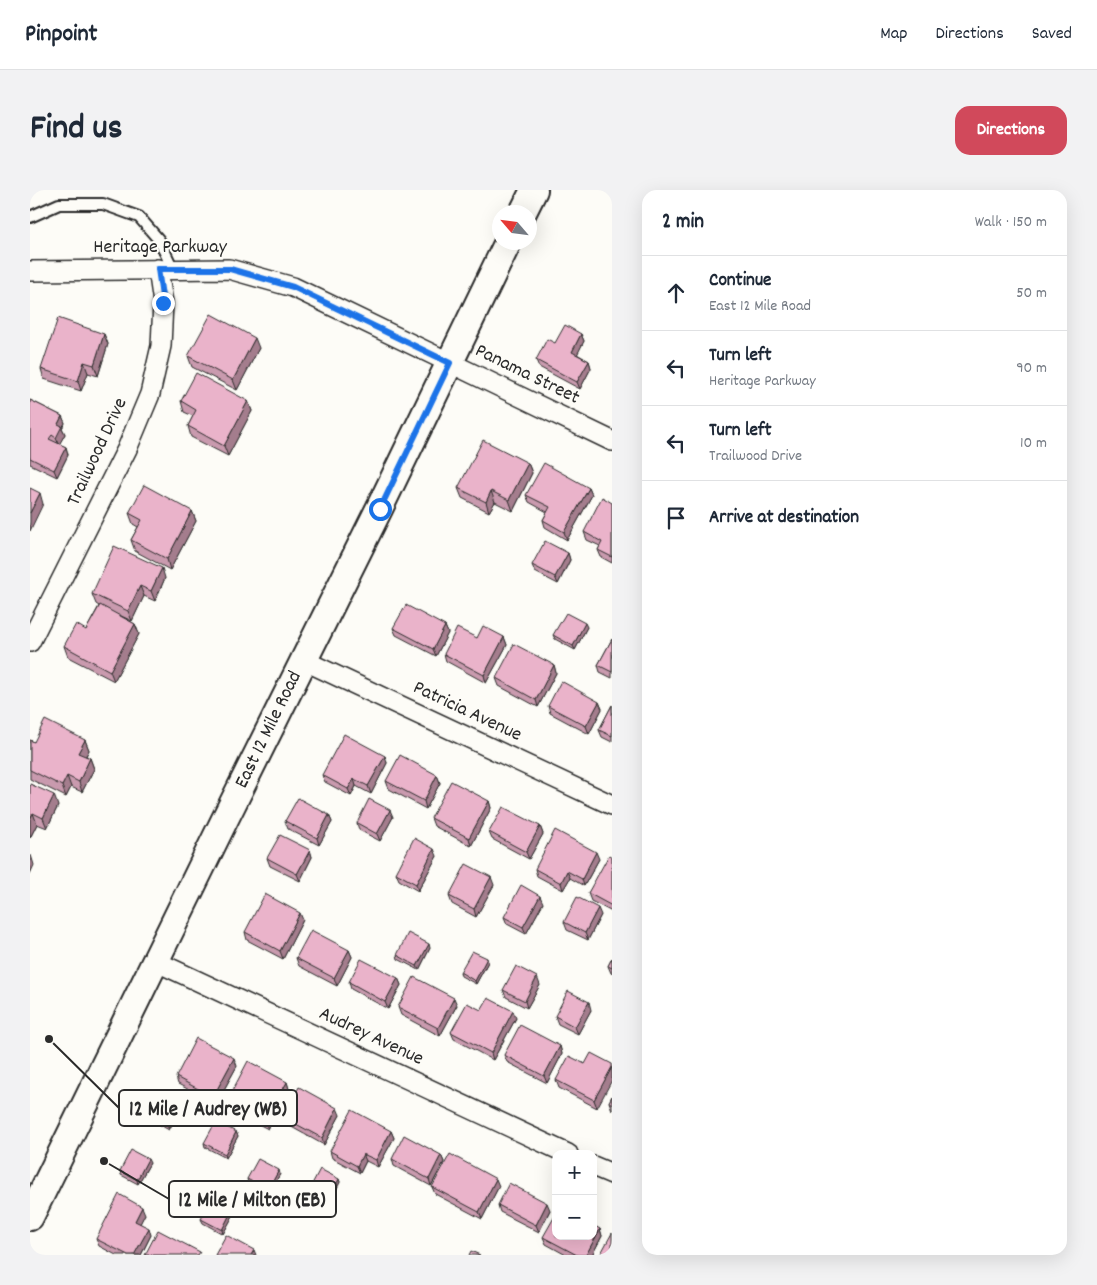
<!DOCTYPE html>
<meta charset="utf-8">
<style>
body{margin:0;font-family:Dekko,sans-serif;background:#f2f2f3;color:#1f2937}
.controls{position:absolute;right:15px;bottom:15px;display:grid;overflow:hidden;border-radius:10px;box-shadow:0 5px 20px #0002}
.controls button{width:45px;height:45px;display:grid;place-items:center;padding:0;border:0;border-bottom:1px solid #e0e1e3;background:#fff;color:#1f2937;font:25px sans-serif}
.compass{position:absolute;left:462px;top:15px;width:45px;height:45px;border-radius:50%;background:#fff;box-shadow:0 5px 20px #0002;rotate:298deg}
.stop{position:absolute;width:15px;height:15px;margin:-11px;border:4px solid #1a73e8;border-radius:50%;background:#fff}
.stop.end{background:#1a73e8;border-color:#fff;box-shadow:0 1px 5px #0008}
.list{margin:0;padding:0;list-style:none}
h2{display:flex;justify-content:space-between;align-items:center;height:65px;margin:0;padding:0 20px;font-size:21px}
h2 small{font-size:16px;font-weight:400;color:#747a83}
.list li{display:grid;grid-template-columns:32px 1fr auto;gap:15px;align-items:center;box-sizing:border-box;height:75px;padding:0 20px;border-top:1px solid #e0e1e3}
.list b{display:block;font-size:19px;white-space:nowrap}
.list p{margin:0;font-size:16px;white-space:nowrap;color:#747a83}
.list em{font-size:16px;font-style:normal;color:#747a83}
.icon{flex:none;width:28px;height:28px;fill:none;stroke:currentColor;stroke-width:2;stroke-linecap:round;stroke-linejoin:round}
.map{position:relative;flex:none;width:582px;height:1065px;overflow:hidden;border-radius:15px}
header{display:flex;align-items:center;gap:30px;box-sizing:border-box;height:70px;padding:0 25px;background:#fff;border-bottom:1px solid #e0e1e3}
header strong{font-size:24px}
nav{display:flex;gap:28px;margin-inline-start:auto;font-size:18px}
.intro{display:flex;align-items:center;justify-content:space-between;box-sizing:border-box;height:120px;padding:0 30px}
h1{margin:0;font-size:35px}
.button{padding:12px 22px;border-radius:15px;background:#d1495b;color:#fff;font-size:18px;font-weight:700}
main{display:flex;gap:30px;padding:0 30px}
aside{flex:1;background:#fff;border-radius:15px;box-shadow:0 5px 20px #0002}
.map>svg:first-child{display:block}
</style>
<header>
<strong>Pinpoint</strong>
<nav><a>Map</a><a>Directions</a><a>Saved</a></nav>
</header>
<div class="intro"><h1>Find us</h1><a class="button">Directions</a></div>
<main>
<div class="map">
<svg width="582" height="1065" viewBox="0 0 582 1065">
<rect width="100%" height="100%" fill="#fdfcf7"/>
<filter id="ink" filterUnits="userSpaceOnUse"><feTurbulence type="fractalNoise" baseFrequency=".02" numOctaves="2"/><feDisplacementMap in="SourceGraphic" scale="10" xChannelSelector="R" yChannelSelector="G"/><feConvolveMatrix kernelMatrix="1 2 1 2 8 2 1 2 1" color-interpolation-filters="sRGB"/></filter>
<g filter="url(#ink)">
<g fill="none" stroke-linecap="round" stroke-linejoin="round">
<defs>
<polyline id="lane" points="0,27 29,14 73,14 109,27 129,50 143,79"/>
<g id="street">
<polyline points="0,81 199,79 263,97 582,251"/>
<polyline points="0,452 97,259 120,204 131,156 133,113 128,79"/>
<polyline points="273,470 582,615"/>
<polyline points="125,771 538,964"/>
<polyline points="563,976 582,984"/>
</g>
<g id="secondary">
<polyline points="493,22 504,0"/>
<polyline points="0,1027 196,627 349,319 478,52"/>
</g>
</defs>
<!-- lane casing -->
<use href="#lane" stroke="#2b2b2b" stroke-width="14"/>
<!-- street casing -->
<use href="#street" stroke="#2b2b2b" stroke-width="22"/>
<!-- secondary casing -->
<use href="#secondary" stroke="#2b2b2b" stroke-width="30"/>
<!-- lane -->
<use href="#lane" stroke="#fdfcf7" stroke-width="10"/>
<!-- street -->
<use href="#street" stroke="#fdfcf7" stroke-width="19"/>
<!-- secondary -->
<use href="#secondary" stroke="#fdfcf7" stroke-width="26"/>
</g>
<!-- wall -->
<g fill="#c99aae" stroke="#2b2b2b">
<polygon points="74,144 78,154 68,186 58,183 51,201 14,189 11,179"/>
<polygon points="551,144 554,151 547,164 559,171 561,178 550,199 509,177 506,170 525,153"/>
<polygon points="229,158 207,200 162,177 158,166"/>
<polygon points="0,210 32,226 35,233 32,238 35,244 29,254 36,257 38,265 27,287 0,274"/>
<polygon points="151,211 218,211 222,221 198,266 161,247 158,236 163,226 154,222"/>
<polygon points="498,273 502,283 483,321 465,312 459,322 432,308 428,298"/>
<polygon points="559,298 562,305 537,350 515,337 513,330 517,322 499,312 496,305"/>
<polygon points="582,313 582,373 571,367 568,360 570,356 557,350 554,342"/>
<polygon points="162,321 166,331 140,380 105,361 101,350 108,337 103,334 99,323"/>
<polygon points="538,363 540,370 528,394 505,382 502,375"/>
<polygon points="135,388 125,411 114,406 102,431 89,425 105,434 109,444 84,491 38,467 34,456 56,440 69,416 66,414 62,404"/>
<polygon points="415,436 418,443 406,466 366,445 363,438"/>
<polygon points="557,437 545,460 525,449 523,445"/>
<polygon points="474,447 477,455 456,493 416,471 414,464 447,448"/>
<polygon points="582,449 582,488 570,482 568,475"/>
<polygon points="524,475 526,483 508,517 469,496 466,488"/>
<polygon points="569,512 572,519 559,544 520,523 518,516"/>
<polygon points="582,515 582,552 572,547 569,540"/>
<polygon points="0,550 4,552 55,550 59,560 56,566 60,568 64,579 52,602 41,597 36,607 0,589"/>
<polygon points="355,566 357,573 341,604 326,596 321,606 295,592 292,585"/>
<polygon points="407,585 410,593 396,619 359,599 356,591"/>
<polygon points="0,594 28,616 17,638 7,634 0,648"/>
<polygon points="459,611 461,618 441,656 404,636 401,628"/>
<polygon points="299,625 302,632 289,655 258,639 255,631"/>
<polygon points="363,627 350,651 329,640 327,633"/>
<polygon points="510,636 513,644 499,669 462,649 459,642"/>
<polygon points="280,660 282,667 270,691 240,676 237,668"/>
<polygon points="407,666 388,701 369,690 366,683"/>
<polygon points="582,667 582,722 561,711 558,703"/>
<polygon points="569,669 554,696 540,688 533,700 507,686 505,679"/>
<polygon points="464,695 446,727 422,714 419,706"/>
<polygon points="513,713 496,744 477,734 474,727"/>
<polygon points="571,725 558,750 537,740 534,732"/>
<polygon points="273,730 253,769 217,750 215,742"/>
<polygon points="400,758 389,780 368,769 367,765"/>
<polygon points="319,760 322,767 307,796 269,776 266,768"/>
<polygon points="582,768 582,784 581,783 578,776"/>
<polygon points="458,772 446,794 431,786 430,782"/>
<polygon points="368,788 371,795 358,819 321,799 319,792"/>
<polygon points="510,795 497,818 476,807 473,800"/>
<polygon points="427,815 410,846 371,825 368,817"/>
<polygon points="451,820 486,828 463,870 424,849 421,842"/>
<polygon points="561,820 548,844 528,834 525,826"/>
<polygon points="530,856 532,864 517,893 477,872 474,865"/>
<polygon points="555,874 567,918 529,898 526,890"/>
<polygon points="207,876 186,914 148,894 146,887"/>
<polygon points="257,892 259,899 238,939 199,919 197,911"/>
<polygon points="582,906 582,920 579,912"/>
<polygon points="150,914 151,918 139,940 119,929 118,926"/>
<polygon points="310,925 294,955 256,934 253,927"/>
<polygon points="361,941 364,948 348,977 336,971 330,983 302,968 300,961"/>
<polygon points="206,942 208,946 196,968 175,957 174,953"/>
<polygon points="411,965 414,972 401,996 364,976 362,969"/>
<polygon points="120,973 108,994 91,985 90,981"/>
<polygon points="250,984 239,1004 218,993 217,989"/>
<polygon points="309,989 310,992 301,1010 283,1000 281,996"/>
<polygon points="469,996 452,1029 405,1004 402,997"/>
<polygon points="468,1015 520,1020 509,1042 470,1022"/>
<polygon points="205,1022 193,1044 173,1033 171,1029"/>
<polygon points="115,1024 110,1033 121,1045 111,1065 86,1065 69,1056 66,1049"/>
<polygon points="570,1039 572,1046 562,1065 536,1065 516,1054 513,1047"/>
</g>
<!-- shaded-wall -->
<g fill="#a47d8d" stroke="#2b2b2b">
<polygon points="74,144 78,154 68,186 64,175"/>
<polygon points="551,144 554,151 545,169 542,162"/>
<polygon points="225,148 229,158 207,200 203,190"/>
<polygon points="559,171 561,178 550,199 547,192"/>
<polygon points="54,172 58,183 51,201 48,191"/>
<polygon points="218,211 222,221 198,266 194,256"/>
<polygon points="32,226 35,233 32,238 35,244 29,255 26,248 28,234"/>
<polygon points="36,257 38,265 27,287 24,280"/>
<polygon points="498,273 502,283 483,321 479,310"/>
<polygon points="559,298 562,305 537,350 534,342"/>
<polygon points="461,301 465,312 459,322 456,312"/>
<polygon points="10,303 13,314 0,341 0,323"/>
<polygon points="162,321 166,331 140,380 137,369"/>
<polygon points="538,363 540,370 528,394 525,387"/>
<polygon points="132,378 135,388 125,411 121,401"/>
<polygon points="110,396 114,406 102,431 98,421"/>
<polygon points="555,433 557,437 545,460 543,456"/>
<polygon points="105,434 109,444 84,491 80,481"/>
<polygon points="415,436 418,443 406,466 403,459"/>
<polygon points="474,447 477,455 456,493 454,485"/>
<polygon points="524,475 526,483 508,517 506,510"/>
<polygon points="569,512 572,519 559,544 556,536"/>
<polygon points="55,550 59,560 52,573 48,563"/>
<polygon points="355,566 357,573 341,604 338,596"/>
<polygon points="60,568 64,579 52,602 49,592"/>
<polygon points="407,585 410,593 396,619 394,611"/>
<polygon points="37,586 41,597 36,607 32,596"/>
<polygon points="324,589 326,596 321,606 318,599"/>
<polygon points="24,605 28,616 17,638 13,628"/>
<polygon points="459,611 461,618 441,656 439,648"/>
<polygon points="360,620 363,627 350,651 347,644"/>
<polygon points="3,623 7,634 0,648 0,629"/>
<polygon points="299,625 302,632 289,655 287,648"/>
<polygon points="510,636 513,644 499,669 496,662"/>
<polygon points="404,659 407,666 388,701 386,694"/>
<polygon points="280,660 282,667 270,691 267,684"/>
<polygon points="566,662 569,669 554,696 552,689"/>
<polygon points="1,665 4,675 0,684 0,666"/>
<polygon points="537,681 540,688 533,700 531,693"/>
<polygon points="461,687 464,695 446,727 444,719"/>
<polygon points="510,706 513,713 496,744 493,737"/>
<polygon points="568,718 571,725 558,750 555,743"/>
<polygon points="270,723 273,730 253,769 250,761"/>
<polygon points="399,754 400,758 389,780 387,776"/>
<polygon points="319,760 322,767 307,796 304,788"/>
<polygon points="457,768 458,772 446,794 445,791"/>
<polygon points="507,787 510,795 497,818 495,811"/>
<polygon points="368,788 371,795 358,819 355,812"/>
<polygon points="424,808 427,815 410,846 408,838"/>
<polygon points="559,812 561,820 548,844 545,837"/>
<polygon points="483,821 486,828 463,870 461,863"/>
<polygon points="530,856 532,864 517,893 514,886"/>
<polygon points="204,868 207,876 186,914 183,907"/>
<polygon points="582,877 582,890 567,918 564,910"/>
<polygon points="257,892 259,899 238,939 235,932"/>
<polygon points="150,914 151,918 139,940 138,936"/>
<polygon points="307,918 310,925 294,955 292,948"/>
<polygon points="361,941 364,948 348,977 346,970"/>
<polygon points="206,942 208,946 196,968 195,964"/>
<polygon points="333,964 336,971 330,983 327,976"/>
<polygon points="411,965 414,972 401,996 399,989"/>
<polygon points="118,969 120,973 108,994 107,990"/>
<polygon points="249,980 250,984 239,1004 238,1000"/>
<polygon points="309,989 310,992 301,1010 300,1006"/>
<polygon points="466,989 469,996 452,1029 449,1022"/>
<polygon points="517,1013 520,1020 509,1042 506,1035"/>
<polygon points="112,1017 115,1024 108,1038 105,1031"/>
<polygon points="203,1018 205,1022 193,1044 192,1040"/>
<polygon points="119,1038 121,1045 111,1065 104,1065"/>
<polygon points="570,1039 572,1046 562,1065 556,1065"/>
<polygon points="224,1060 226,1065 221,1065"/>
</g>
<!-- building -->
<g fill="#eab3ca" stroke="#2b2b2b">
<polygon points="181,124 225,148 203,190 158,166"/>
<polygon points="28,128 74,144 64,175 54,172 48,191 11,179"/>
<polygon points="535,135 551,144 542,162 559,171 547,192 506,170 517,149 525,153"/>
<polygon points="166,183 218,211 194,256 158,236 166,220 151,211"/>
<polygon points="0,210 32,226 28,234 32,236 26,248 22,245 19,249 36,257 24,280 0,268"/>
<polygon points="453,250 498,273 479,310 461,301 456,312 428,298"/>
<polygon points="514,273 559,298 534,342 513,330 520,317 496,305"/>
<polygon points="114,295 162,321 137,369 101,350 112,330 99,323"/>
<polygon points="0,298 10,303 0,323"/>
<polygon points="572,307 582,313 582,367 568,360 572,352 554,342"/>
<polygon points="515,351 538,363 525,387 502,375"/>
<polygon points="84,356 132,378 121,401 110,396 98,421 62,404"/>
<polygon points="70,415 105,434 80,481 34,456 46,434 56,440"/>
<polygon points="376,415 415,436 403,459 363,438"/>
<polygon points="536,423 555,433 543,456 523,445"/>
<polygon points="453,436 474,447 454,485 414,464 427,438 447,448"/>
<polygon points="582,449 582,482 568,475"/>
<polygon points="484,454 524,475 506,510 466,488"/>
<polygon points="531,491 569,512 556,536 518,516"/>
<polygon points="582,515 582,546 569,540"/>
<polygon points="15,530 55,550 48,563 60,568 49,592 37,586 32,596 0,580 0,550 4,552"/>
<polygon points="314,544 355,566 338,596 324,589 318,599 292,585"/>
<polygon points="370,565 407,585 394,611 356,591"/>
<polygon points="421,591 459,611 439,648 401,628"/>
<polygon points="0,594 24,605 13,628 3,623 0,629"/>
<polygon points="268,608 299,625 287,648 255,631"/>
<polygon points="339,609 360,620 347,644 327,633"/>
<polygon points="473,617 510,636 496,662 459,642"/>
<polygon points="525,640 566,662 552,689 537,681 531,693 505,679"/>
<polygon points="250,645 280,660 267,684 237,668"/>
<polygon points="384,648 404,659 386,694 366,683"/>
<polygon points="579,665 582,667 582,716 558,703"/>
<polygon points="436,674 461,687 444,719 419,706"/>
<polygon points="491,695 510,706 493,737 474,727"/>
<polygon points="235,704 270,723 250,761 215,742"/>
<polygon points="547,707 568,718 555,743 534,732"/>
<polygon points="281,740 319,760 304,788 266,768"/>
<polygon points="378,743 399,754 387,776 367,765"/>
<polygon points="442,761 457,768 445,791 430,782"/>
<polygon points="582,768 582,778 578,776"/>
<polygon points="331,769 368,788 355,812 319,792"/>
<polygon points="486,776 507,787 495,811 473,800"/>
<polygon points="384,787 424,808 408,838 368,817"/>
<polygon points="538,801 559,812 545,837 525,826"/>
<polygon points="458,808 483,821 461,863 421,842 437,813 451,820"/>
<polygon points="490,835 530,856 514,886 474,865"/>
<polygon points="166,848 204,868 183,907 146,887"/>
<polygon points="561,863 582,874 582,877 564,910 526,890 539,866 555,874"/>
<polygon points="218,871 257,892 235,932 197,911"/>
<polygon points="269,897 307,918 292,948 253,927"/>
<polygon points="129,904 150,914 138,936 118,926"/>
<polygon points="582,906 582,914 579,912"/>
<polygon points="322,920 361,941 346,970 333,964 327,976 300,961"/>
<polygon points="186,931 206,942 195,964 174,953"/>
<polygon points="374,945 411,965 399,989 362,969"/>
<polygon points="101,960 118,969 107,990 90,981"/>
<polygon points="420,964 466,989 449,1022 402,997"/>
<polygon points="228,969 249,980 238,1000 217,989"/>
<polygon points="290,979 309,989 300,1006 281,996"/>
<polygon points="479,993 517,1013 506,1035 468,1015"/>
<polygon points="89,1004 112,1017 105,1031 119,1038 104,1065 98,1065 66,1049"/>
<polygon points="183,1007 203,1018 192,1040 171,1029"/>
<polygon points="526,1024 526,1046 563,1046 563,1035 570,1039 556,1065 547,1065 513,1047"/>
<polygon points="128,1040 170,1062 168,1065 115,1065"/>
<polygon points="582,1043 582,1065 570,1065"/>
<polygon points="196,1045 224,1060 221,1065 185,1065"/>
<polygon points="441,1061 450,1065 439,1065"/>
</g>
</g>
<g fill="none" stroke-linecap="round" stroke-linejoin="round" filter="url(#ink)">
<!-- route -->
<polyline stroke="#1a73e8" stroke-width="6" points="133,113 128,79 200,79 263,97 420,173 350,319"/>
</g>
<g text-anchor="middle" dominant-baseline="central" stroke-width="4" stroke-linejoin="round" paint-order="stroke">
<!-- street labels -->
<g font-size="20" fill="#2b2b2b" stroke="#fdfcf7">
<text x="130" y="58">Heritage Parkway</text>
<text transform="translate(497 185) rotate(26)">Panama Street</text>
<text transform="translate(68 262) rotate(-65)">Trailwood Drive</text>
<text transform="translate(437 522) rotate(25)">Patricia Avenue</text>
<text transform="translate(239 540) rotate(-64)">East 12 Mile Road</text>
<text transform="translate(341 847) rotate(25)">Audrey Avenue</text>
</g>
</g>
<!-- callouts -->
<path fill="none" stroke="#2b2b2b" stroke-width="2" d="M19 849L89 918M74 971L139 1009"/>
<g fill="#2b2b2b" stroke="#fdfcf7" stroke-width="2">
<circle cx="19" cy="849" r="5"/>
<circle cx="74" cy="971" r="5"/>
</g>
<g fill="#fdfcf7" stroke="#2b2b2b" stroke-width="2">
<rect x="89" y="900" width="178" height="36" rx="5"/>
<rect x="139" y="991" width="167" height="36" rx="5"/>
</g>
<g font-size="21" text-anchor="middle" font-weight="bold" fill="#2b2b2b">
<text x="178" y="925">12 Mile / Audrey (WB)</text>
<text x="222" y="1016">12 Mile / Milton (EB)</text>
</g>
</svg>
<div class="controls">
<button>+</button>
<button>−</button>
</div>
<svg class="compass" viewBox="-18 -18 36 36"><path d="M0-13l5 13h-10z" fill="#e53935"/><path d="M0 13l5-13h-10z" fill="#747a83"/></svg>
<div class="stop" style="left:350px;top:319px"></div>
<div class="stop end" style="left:133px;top:113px"></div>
</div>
<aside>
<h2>2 min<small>Walk · 150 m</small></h2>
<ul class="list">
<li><svg class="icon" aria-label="ahead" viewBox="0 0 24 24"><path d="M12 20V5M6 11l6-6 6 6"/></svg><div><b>Continue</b><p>East 12 Mile Road</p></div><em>50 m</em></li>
<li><svg class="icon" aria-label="left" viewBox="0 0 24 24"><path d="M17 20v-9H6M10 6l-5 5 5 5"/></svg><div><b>Turn left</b><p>Heritage Parkway</p></div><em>90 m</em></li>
<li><svg class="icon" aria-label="left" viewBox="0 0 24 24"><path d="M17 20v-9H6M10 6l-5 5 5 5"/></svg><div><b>Turn left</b><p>Trailwood Drive</p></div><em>10 m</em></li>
<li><svg class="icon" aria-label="arrive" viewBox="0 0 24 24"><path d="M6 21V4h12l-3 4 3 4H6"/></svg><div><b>Arrive at destination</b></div></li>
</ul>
</aside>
</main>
